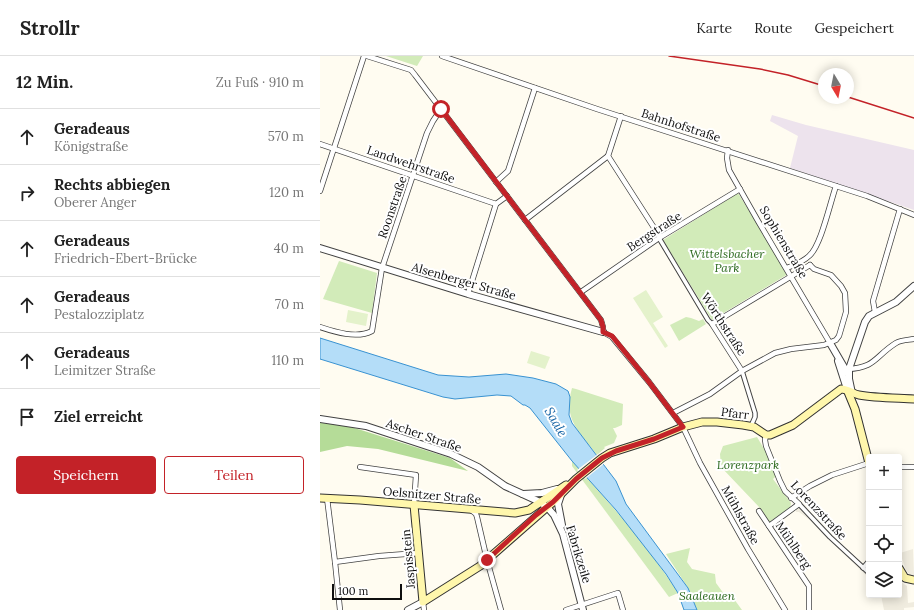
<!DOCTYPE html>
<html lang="de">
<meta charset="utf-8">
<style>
body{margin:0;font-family:Lora,serif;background:#f2f2f2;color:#222}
.controls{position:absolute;right:12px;bottom:12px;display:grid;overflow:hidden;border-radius:4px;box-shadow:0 2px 10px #0003}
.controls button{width:36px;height:36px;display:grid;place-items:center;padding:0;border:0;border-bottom:1px solid #e0e0e0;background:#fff;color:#222;font:20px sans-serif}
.compass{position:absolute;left:498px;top:12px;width:36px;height:36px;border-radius:50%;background:#fff;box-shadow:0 2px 10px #0003;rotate:170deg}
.scale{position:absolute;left:12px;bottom:10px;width:70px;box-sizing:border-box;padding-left:4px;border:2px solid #0f0f0f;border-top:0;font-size:11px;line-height:14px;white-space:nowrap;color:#0f0f0f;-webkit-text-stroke:3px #fff;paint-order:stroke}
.stop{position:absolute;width:12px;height:12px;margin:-9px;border:3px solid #c32228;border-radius:50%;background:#fff}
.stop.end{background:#c32228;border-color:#fff;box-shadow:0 1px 4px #0008}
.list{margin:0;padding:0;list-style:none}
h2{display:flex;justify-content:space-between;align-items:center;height:52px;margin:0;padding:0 16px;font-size:17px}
h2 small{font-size:13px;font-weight:400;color:#767676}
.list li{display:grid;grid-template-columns:26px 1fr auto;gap:12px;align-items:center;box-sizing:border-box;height:56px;padding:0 16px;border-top:1px solid #e0e0e0}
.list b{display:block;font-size:15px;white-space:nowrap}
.list p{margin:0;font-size:13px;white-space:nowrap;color:#767676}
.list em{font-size:13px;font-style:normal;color:#767676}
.actions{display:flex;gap:8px;padding:12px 16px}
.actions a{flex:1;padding:9px 0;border:1px solid #c32228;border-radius:4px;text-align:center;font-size:14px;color:#c32228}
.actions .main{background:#c32228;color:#fff}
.icon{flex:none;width:22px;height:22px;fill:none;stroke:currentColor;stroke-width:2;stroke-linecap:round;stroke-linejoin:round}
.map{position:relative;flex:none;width:594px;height:554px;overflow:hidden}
header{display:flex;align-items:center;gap:24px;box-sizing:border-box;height:56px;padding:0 20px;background:#fff;border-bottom:1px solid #e0e0e0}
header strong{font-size:19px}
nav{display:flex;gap:22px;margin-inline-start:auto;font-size:14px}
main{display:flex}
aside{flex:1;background:#fff}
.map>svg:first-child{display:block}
</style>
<header>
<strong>Strollr</strong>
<nav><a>Karte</a><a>Route</a><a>Gespeichert</a></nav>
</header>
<main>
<aside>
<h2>12 Min.<small>Zu Fuß · 910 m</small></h2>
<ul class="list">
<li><svg class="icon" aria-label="ahead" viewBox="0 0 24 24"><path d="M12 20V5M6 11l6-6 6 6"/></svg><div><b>Geradeaus</b><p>Königstraße</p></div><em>570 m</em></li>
<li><svg class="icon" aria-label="right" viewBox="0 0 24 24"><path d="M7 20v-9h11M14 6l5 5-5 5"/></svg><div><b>Rechts abbiegen</b><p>Oberer Anger</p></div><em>120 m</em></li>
<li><svg class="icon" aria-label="ahead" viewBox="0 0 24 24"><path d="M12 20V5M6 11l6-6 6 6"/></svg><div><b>Geradeaus</b><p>Friedrich-Ebert-Brücke</p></div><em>40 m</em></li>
<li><svg class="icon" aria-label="ahead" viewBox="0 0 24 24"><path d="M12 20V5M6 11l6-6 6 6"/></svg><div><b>Geradeaus</b><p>Pestalozziplatz</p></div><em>70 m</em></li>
<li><svg class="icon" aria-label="ahead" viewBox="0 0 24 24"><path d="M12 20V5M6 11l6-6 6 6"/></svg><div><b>Geradeaus</b><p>Leimitzer Straße</p></div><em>110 m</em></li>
<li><svg class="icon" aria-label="arrive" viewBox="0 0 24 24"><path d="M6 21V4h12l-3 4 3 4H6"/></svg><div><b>Ziel erreicht</b></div></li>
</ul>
<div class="actions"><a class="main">Speichern</a><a>Teilen</a></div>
</aside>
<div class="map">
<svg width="594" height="554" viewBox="0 0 594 554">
<rect width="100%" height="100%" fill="#fffcf1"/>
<!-- industrial -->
<polygon fill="#ede3ed" points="452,59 486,69 594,94 594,154 470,112 478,80 450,65"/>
<!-- green -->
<g fill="#d2ebb9">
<polygon points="66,0 103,0 97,10"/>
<polygon points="418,137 468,218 392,264 343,184"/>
<polygon points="19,205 57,217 52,257 3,243"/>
<polygon points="366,261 371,262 379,265 383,263 386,268 359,285 350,269"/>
<path d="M252 332 256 333 303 348 302 369 295 372H293L297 380 294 387 284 391 285 392 277 399C259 375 243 364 252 332Z"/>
<polygon points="437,381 449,401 456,420 453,423 471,447 470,452 449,466 440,452 401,411 400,398 403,390"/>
<path d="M252 405C290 447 327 489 358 537L349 541 252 410Z"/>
<polygon points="370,492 367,506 372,513 395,518 396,527 404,538 414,543 422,554 377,554 368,532 346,498"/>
</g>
<!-- forest -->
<polygon fill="#b5dc98" points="0,367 20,368 41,374 130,402 148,415 58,393 27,390 0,396"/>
<!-- pitch -->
<g fill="#e4f2cb">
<polygon points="326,234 343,261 333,267 348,290 345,292 313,242"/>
<polygon points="28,254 48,258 46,270 26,266"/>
<polygon points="211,295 230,301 225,313 207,307"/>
</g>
<!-- plaza -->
<g fill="#f0ecdf">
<polygon points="482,446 500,468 538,504 545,509 549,504 549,522 504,479 490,464 479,456 476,456 476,450"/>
<polygon points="593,493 594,519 592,520 589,518 586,514 580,497"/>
<polygon points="579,525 587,530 588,547 594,546 594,551 584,552 584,554 564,554 561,539 579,539"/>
</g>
<!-- water -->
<polygon fill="#b4ddf8" stroke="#3992d1" points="0,282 118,319 149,321 186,318 213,322 236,328 248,335 250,341 249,359 252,367 296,425 306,448 368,532 377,554 364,554 358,537 346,518 296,454 252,405 210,352 205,349 203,349 191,340 177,339 135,343 123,341 0,303"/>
<!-- pier -->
<polygon fill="#fffcf1" points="278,398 285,407 265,423 257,414"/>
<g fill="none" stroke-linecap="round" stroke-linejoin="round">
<defs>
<g id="pedestrian">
<polyline points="339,182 388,264 392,268"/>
<polyline points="422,315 435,357 435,361 431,370"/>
<polyline points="479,448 510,481 549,517"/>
<polyline points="543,512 549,505"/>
</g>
<g id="minor">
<polyline points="47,0 91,14 95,19 281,264 283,271 283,276 292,281 329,326 363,371 380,407 428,493 465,554"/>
<polyline points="122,0 277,53 516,130 547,140 594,159"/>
<polyline points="301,60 288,100 340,181"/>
<polyline points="0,88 176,148"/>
<polyline points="408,94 407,102 409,114 438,165 510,287"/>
<polyline points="176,126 188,115 215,32"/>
<polyline points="0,135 44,0"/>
<polyline points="205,164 288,100"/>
<path d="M467 212C474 209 483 206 489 200 501 190 510 147 516 130"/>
<polyline points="261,236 339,182 420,133"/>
<polyline points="148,238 176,148 187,140"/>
<polyline points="555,256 553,245 580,153"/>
<path d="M0 271C15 276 37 283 52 275L62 212 107 77 113 65 121 53"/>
<path d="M527 313C556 312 555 300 576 287 581 284 588 284 594 283"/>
<polyline points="422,315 392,268 490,209"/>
<polyline points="353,357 390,338 422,315 455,297 471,293 504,289 516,284 519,280 526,256 525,237 521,230 511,219 494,213 490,209"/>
<polyline points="446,379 445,384 446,390 460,425 465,435 479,448 449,470"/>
<polyline points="40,411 96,419 94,449"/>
<polyline points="579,411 594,411"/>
<polyline points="7,442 15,506 20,554"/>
<polyline points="471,442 490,430 512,419 549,407"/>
<polyline points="151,454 156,458 157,461 167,504 181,554"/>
<polyline points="439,455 489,530 489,554"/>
<polyline points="15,506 59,500 99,497"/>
<polyline points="103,546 104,554"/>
<polyline points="246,554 298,537 303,554"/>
</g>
<g id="tertiary">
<polyline points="0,192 148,238 283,276"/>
<polyline points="510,287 528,318 532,337"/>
<polyline points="518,305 528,336"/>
<polyline points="529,322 529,313 545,266 549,260 576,246 594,230"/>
<polyline points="0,363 46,370 131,398 158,411 185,430 220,446 227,451 234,459 243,478 263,554"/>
<polyline points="203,438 222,437 237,433"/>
<polyline points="241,439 238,448 242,469"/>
<polyline points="88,554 103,546"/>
</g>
<g id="secondary">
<polyline points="528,336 535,353 549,407"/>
<polyline points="0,442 40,444 195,457 209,454 246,429"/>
<path d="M94 449 103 546 160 510 233 446 256 423 282 402 290 397 334 383 363 371 382 366H397L423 369 434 371 446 379H450L473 369 521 333C528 333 533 338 539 339 555 342 578 342 594 343"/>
<polyline points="579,512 585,522 594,524"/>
</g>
</defs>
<!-- pedestrian casing -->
<use href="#pedestrian" stroke="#424242" stroke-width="5.5"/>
<!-- minor casing -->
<use href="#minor" stroke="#424242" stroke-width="6"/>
<!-- tertiary casing -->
<use href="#tertiary" stroke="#424242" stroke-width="8"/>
<!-- secondary casing -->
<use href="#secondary" stroke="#313131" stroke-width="9"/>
<!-- pedestrian -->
<use href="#pedestrian" stroke="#fff" stroke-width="3.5"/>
<!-- minor -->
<use href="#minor" stroke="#fff" stroke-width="4.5"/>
<!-- tertiary -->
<use href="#tertiary" stroke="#fff" stroke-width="6"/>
<!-- secondary -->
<use href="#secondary" stroke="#fff7ac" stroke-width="7"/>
<!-- rail -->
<g stroke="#c32228" stroke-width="1.5">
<polyline points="349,0 440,13 468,19 504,30"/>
<polyline points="528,41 594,62"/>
</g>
</g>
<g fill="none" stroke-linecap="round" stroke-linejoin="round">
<!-- route -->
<polyline stroke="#c32228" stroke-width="5" points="121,53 281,264 283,271 283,276 292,280 329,326 363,371 334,383 296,395 282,402 256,423 233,446 216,459 167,504"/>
</g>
<g text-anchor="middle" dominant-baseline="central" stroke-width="4" stroke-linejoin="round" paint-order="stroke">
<!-- street labels -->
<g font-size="12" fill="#0f0f0f" stroke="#fff">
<text transform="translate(361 69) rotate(18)">Bahnhofstraße</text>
<text transform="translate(91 108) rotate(19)">Landwehrstraße</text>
<text transform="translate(72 151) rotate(-71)">Roonstraße</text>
<text transform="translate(334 175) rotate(-33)">Bergstraße</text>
<text transform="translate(464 186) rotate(59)">Sophienstraße</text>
<text transform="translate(144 225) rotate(16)">Alsenberger Straße</text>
<text transform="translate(404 268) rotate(57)">Wörthstraße</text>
<text transform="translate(415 357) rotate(7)">Pfarr</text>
<text transform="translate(104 379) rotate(19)">Ascher Straße</text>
<text transform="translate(112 439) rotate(5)">Oelsnitzer Straße</text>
<text transform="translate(499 454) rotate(47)">Lorenzstraße</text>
<text transform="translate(421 459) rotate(61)">Mühlstraße</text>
<text transform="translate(474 489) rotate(56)">Mühlberg</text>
<text transform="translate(259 498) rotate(73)">Fabrikzeile</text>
<text transform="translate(88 503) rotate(-95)">Jaspisstein</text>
</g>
<!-- park labels -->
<g font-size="12" font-style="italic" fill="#2b691d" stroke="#fff">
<text x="407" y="197">Wittelsbacher<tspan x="407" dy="14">Park</tspan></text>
<text x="428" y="408">Lorenzpark</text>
<text x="387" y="539">Saaleauen</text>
</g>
<!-- water labels -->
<g font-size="13" font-style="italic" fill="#1463a5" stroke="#fff">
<text transform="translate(236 366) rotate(60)">Saale</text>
</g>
</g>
</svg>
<div class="controls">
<button>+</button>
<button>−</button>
<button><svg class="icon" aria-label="locate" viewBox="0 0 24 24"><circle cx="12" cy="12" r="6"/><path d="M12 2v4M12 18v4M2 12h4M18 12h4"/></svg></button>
<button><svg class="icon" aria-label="layers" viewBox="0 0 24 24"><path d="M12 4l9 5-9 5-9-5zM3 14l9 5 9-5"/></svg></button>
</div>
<svg class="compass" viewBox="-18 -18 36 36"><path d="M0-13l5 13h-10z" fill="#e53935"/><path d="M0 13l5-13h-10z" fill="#767676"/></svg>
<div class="scale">100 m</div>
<div class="stop" style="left:121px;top:53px"></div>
<div class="stop end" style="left:167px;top:504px"></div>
</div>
</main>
